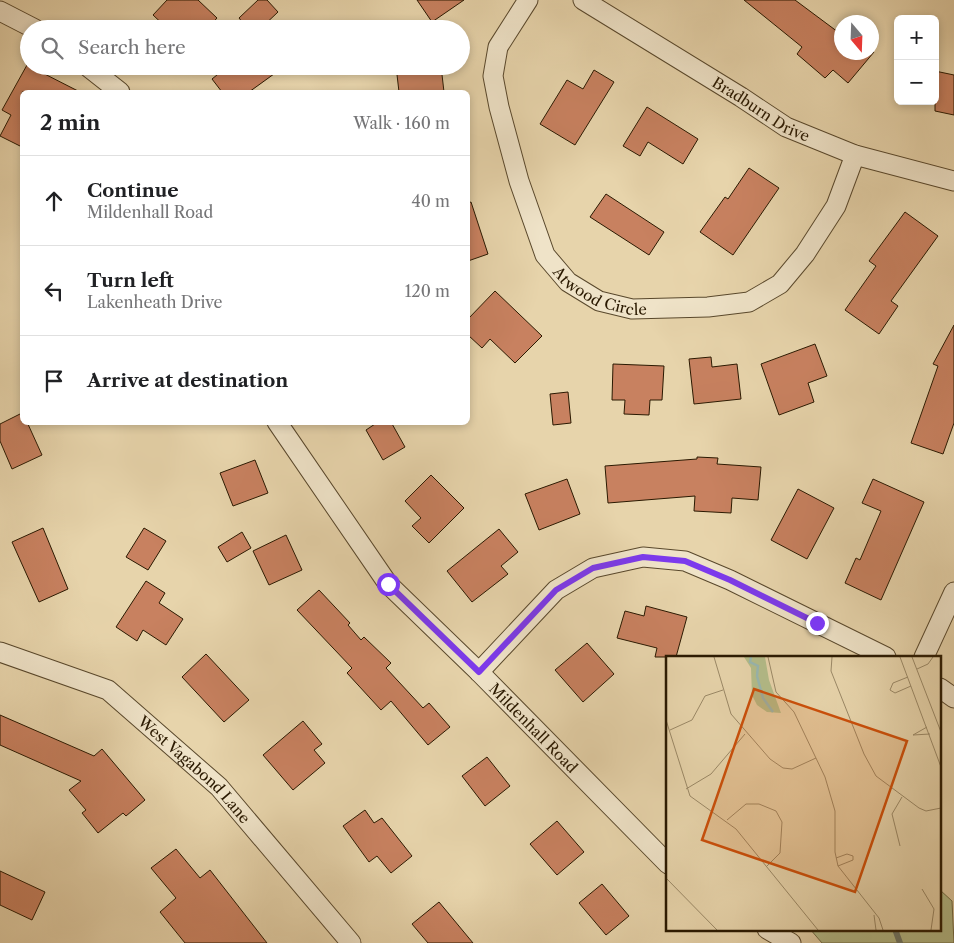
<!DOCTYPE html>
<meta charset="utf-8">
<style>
body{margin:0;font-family:"Libre Caslon Text",serif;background:#f6f6f6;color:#202124}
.controls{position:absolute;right:15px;top:15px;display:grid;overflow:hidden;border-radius:8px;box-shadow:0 2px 8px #0003}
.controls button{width:45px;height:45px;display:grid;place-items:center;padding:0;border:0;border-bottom:1px solid #e0e0e0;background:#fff;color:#202124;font:25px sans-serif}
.compass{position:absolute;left:834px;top:15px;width:45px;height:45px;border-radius:50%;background:#fff;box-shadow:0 2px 8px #0003;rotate:161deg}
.stop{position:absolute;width:15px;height:15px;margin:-11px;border:4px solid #7c3aed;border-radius:50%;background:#fff}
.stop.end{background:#7c3aed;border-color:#fff;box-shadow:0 1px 5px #0008}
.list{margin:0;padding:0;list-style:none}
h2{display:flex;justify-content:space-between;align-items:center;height:65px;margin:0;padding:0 20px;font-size:21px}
h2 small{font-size:16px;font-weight:400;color:#757577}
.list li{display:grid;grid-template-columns:32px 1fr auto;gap:15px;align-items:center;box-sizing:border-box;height:90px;padding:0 20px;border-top:1px solid #e0e0e0}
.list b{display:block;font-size:19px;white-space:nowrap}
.list p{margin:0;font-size:16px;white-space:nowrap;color:#757577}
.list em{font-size:16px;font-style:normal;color:#757577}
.icon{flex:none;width:28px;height:28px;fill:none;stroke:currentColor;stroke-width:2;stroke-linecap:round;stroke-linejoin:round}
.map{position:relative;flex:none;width:954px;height:943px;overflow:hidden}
.search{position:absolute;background:#fff;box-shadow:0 2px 8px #0003;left:20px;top:20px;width:450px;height:55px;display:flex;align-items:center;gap:12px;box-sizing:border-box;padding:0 18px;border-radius:28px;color:#757577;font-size:19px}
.panel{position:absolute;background:#fff;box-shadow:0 2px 8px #0003;left:20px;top:90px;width:450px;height:335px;border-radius:8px}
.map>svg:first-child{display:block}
</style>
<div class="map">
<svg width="954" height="943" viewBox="0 0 954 943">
<rect width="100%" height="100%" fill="#e7d4ab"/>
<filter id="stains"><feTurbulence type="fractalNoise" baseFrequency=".004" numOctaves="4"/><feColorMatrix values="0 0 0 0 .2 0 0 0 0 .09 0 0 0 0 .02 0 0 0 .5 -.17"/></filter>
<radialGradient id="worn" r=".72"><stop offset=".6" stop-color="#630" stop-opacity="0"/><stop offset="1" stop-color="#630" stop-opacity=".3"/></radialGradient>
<!-- green -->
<polygon fill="#b4bd8a" stroke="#6f6b46" points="940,890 952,901 954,943 822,943 810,929 940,929"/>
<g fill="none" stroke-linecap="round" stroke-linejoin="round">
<!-- stream -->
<polyline stroke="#6c786a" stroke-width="6" points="895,929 900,943"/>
</g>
<!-- building -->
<g fill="#c88160" stroke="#2a1901">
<polygon points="167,0 198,0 217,18 207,29 168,29 153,15"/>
<polygon points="258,0 267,0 278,12 260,29 248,29 239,18"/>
<polygon points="417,0 464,0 432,22"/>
<polygon points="744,0 795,0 842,35 842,52 874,52 848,83 833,70 825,78 797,54 802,47"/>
<polygon points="27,65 80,92 22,92 22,147 0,136 11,115 2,110"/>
<polygon points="228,66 285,66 249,92 222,92 212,79"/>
<polygon points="396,66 441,66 444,92 399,92"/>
<polygon points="594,70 614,82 575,145 540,124 567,80 583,89"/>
<polygon points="935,71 954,75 954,115 935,111"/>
<polygon points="647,107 698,139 683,164 648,142 640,156 623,146"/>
<polygon points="749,168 779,188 733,255 700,232 725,197 728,199"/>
<polygon points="606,194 664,232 649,255 590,217"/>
<polygon points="471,202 488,254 468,261 468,203"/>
<polygon points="905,212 938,236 891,301 898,306 879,334 845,310 876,266 869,261"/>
<polygon points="495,291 542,336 515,363 490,339 482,348 468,335 468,319"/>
<polygon points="954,325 954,423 943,454 911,443 938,366 933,364"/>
<polygon points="815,344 827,376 808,383 814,402 779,415 761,364"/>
<polygon points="711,357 712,367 737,364 741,399 694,404 689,359"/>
<polygon points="613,364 664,366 662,400 650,400 649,415 624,414 625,400 612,400"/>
<polygon points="568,392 571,423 553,425 550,394"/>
<polygon points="22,413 22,422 27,422 42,455 12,469 0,441 0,424"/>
<polygon points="378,422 391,422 405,447 383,460 366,430"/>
<polygon points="697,457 718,458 717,464 761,467 758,500 732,498 731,513 694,511 695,496 608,503 605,466 697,459"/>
<polygon points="255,460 268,493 233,506 220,473"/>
<polygon points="431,475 464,508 429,543 412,526 421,518 405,501"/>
<polygon points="567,479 580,514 539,530 525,494"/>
<polygon points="873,479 924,502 881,600 845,583 856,558 860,560 881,511 862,503"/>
<polygon points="798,489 834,508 807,559 771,540"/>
<polygon points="43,528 68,589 39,602 12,542"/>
<polygon points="144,528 166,541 148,570 126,557"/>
<polygon points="499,529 518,552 501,566 508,574 472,602 447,571"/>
<polygon points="242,532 251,548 227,562 218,547"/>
<polygon points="286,535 302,570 269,585 253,551"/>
<polygon points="146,581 165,593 159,603 183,619 166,645 143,630 137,641 116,627"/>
<polygon points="319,590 350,623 348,625 361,640 364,637 391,663 386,668 423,708 429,703 450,727 428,745 391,701 381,710 347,673 352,668 297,610"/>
<polygon points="646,606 687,617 676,657 655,657 657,648 617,638 625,611 644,616"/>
<polygon points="587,643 614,674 583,702 555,670"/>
<polygon points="206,654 249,700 224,722 182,677"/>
<polygon points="0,715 94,756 102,749 145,800 126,816 123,813 98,833 82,813 86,810 69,790 81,781 0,745"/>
<polygon points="303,721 322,744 314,750 325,763 293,790 263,755"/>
<polygon points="487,757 510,786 485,806 462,776"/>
<polygon points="365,810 374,823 382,818 412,856 391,873 377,856 369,862 343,826"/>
<polygon points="557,821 584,852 557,875 530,844"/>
<polygon points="176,849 200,878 210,870 267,943 185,943 160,912 176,898 151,868"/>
<polygon points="0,871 45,892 32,920 0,905"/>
<polygon points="602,884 629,916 606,935 579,903"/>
<polygon points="439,902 473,943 428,943 412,924"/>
</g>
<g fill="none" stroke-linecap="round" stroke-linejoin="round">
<defs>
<g id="street">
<path id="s1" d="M528 0 498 47 493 76 499 107 519 181 545 255 568 282 599 301 632 309 708 307 749 302 780 284 805 254 836 206 855 155"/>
<path id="s2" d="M583 0 741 97 786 127 855 155 954 181"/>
<polyline points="0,11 35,29"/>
<polyline points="87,66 120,92"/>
<path id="s3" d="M277 422 388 584 479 672 668 864"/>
<path id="s4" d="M0 652 108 690 219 787 351 943"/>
<polyline points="924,657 954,592"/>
<polyline points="479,672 556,590 593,568 643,557 685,561 730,580 886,657"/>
<polyline points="940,688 954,698"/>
<polyline points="767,929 791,943"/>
</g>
</defs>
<!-- street casing -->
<use href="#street" stroke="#59482c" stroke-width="21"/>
<!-- street -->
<use href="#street" stroke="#efe3c8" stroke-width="19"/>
</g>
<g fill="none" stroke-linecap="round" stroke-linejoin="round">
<!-- route -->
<polyline stroke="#7c3aed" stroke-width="6" points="388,584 479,672 556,590 593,568 643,557 685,561 730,580 817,623"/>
</g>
<g text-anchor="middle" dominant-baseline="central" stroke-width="4.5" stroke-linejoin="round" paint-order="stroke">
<!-- street labels -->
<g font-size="15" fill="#2a1901" stroke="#efe3c8">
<text stroke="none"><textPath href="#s2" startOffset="209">Bradburn Drive</textPath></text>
<text stroke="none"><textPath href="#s1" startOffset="341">Atwood Circle</textPath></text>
<text stroke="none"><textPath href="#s3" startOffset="401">Mildenhall Road</textPath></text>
<text stroke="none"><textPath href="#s4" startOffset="232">West Vagabond Lane</textPath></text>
</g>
</g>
<!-- overview -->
<g transform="translate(666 656)">
<rect width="275" height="275" fill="#e7d4ab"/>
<path d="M78 1H99L103 24 115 57 101 56 91 49 86 39 85 12Z" fill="#b4bd8a"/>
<path fill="none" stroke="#98b7b0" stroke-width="2.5" d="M85 1 84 6 92 10 91 20 97 42 107 56"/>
<path fill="none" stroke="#9b8967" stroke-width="1" d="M48 1 65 58 104 103 117 112 126 113 150 102M102 1 110 36 128 56 159 121 169 155V196L172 210 213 262 217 274M166 1 165 15 198 98 210 120 253 152 260 155 275 152M234 1 275 111M246 1 275 76M251 13 262 8 267 1M242 21 227 27 224 34 229 37 245 30M0 64 24 140 70 173 152 274M261 71 247 79 264 78M4 74 26 64 39 40 57 34M20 133 45 118 79 78M61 164 80 148H93L110 155 116 166 114 197 101 210M234 190 226 158 236 141M170 202 181 198 187 200V204L172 210M0 222 51 274M256 233 268 253 265 274M208 259 210 274"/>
<path fill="#cc4f0a" fill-opacity="0.15" stroke="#cc4f0a" stroke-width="2.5" d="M88 33 241 85 189 236 36 184Z"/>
<rect width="275" height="275" fill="none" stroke="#2a1901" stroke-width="2.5"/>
</g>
<rect width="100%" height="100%" filter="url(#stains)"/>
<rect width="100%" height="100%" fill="url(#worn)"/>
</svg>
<div class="controls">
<button>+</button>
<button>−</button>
</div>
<svg class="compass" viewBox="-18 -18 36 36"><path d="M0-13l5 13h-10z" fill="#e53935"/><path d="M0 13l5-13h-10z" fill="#757577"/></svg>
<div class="stop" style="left:388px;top:584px"></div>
<div class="stop end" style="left:817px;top:623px"></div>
<div class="search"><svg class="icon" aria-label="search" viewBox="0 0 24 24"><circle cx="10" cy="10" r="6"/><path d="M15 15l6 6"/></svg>Search here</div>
<section class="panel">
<h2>2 min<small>Walk · 160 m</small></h2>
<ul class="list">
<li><svg class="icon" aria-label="ahead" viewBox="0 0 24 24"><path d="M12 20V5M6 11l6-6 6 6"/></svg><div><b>Continue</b><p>Mildenhall Road</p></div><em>40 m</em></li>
<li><svg class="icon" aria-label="left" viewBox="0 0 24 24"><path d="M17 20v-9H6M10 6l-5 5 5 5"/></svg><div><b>Turn left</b><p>Lakenheath Drive</p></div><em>120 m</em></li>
<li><svg class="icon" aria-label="arrive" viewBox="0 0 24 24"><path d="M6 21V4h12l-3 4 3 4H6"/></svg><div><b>Arrive at destination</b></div></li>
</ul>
</section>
</div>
